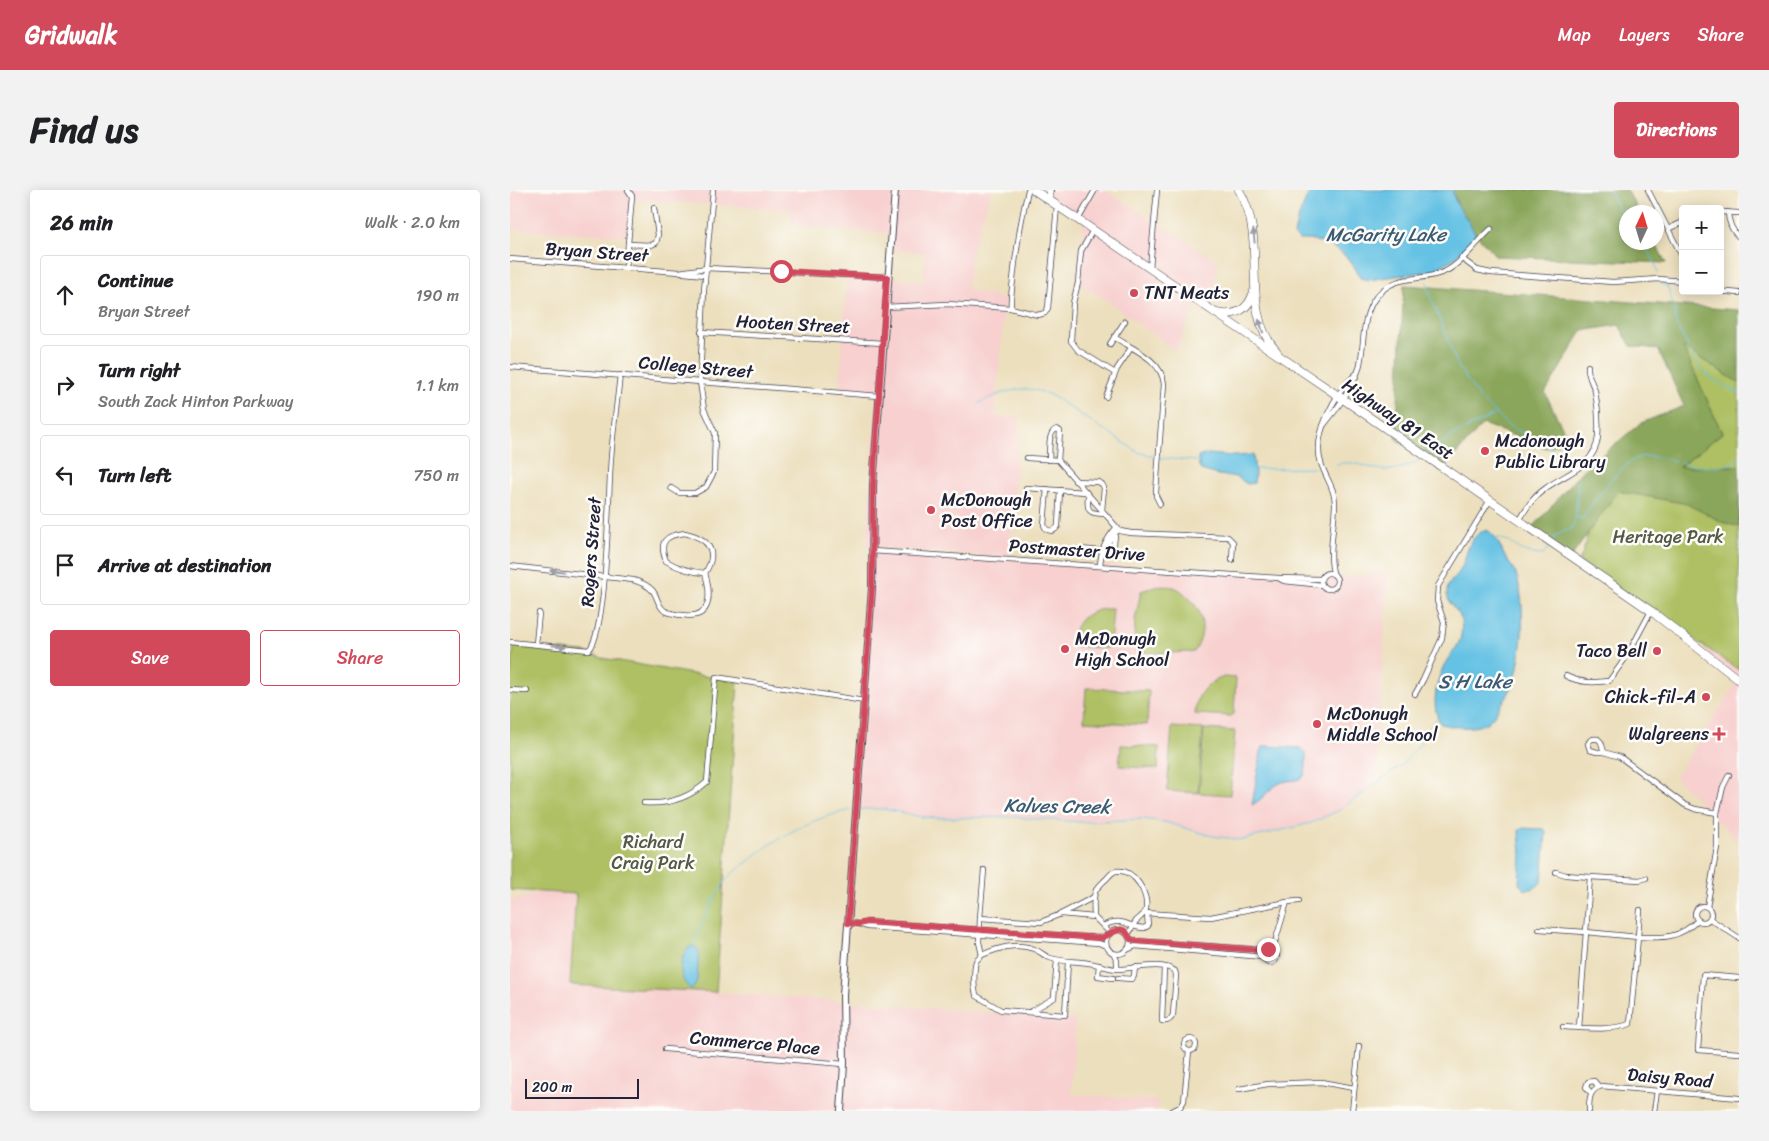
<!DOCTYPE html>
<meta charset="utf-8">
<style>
body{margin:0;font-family:Sriracha,sans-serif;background:#f2f2f2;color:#202124}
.controls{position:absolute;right:15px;top:15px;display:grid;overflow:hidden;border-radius:5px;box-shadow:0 2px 12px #0003}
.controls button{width:45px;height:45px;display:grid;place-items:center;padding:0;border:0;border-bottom:1px solid #e0e0e0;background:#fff;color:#202124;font:25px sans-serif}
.compass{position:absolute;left:1109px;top:15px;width:45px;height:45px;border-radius:50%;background:#fff;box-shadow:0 2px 12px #0003;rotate:4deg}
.scale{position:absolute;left:15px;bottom:12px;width:114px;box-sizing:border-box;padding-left:5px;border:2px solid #22223b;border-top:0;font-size:14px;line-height:18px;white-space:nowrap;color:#22223b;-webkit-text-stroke:4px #fdfcf7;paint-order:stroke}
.stop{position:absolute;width:15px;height:15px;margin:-11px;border:4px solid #d1495b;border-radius:50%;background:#fff}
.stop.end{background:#d1495b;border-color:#fff;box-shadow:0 1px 5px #0008}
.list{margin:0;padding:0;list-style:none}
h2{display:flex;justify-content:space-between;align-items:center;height:65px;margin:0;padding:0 20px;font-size:21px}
h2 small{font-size:16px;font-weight:400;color:#757577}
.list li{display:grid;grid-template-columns:32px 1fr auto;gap:15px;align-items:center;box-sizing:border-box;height:80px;margin:0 10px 10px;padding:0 10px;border:1px solid #e0e0e0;border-radius:5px}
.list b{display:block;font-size:19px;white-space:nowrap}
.list p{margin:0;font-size:16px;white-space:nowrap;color:#757577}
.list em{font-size:16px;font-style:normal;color:#757577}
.actions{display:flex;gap:10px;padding:15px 20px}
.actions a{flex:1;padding:11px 0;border:1px solid #d1495b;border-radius:5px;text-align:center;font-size:18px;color:#d1495b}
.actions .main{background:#d1495b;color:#fff}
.icon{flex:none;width:28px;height:28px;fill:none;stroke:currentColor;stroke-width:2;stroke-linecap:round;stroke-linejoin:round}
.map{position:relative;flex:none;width:1229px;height:921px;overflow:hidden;border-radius:5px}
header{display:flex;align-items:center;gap:30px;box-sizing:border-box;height:70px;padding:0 25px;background:#d1495b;color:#fff}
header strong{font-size:24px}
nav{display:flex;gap:28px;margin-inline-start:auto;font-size:18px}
.intro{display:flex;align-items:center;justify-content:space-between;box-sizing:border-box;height:120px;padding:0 30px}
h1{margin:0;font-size:35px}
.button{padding:12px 22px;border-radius:5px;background:#d1495b;color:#fff;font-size:18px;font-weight:700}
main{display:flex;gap:30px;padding:0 30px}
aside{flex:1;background:#fff;border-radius:5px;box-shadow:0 2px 12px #0003}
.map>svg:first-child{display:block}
</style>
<header>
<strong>Gridwalk</strong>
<nav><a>Map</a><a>Layers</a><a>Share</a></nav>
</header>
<div class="intro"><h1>Find us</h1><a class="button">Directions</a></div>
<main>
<aside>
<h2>26 min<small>Walk · 2.0 km</small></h2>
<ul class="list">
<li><svg class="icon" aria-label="ahead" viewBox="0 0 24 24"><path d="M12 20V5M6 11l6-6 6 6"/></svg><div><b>Continue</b><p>Bryan Street</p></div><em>190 m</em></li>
<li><svg class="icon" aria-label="right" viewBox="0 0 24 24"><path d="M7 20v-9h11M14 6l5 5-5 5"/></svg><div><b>Turn right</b><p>South Zack Hinton Parkway</p></div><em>1.1 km</em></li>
<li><svg class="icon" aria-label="left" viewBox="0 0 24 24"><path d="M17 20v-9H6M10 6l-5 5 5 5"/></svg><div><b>Turn left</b></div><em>750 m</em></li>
<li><svg class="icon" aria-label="arrive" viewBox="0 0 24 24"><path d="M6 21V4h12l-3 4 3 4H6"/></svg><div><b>Arrive at destination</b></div></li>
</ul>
<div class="actions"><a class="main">Save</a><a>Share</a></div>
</aside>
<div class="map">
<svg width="1229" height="921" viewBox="0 0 1229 921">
<rect width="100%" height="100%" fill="#fdfcf7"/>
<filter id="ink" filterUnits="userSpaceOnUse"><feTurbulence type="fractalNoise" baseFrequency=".02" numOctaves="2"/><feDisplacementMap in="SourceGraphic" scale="10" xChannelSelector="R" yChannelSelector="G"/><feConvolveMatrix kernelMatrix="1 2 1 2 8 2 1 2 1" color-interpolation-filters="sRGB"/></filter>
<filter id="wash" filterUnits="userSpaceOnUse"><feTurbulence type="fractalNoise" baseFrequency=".0096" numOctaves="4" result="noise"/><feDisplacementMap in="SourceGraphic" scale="20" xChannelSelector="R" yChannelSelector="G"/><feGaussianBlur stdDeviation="1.12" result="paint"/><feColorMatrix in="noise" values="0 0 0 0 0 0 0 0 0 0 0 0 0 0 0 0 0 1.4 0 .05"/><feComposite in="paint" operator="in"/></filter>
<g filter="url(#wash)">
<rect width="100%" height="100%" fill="#ecdfbd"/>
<!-- built -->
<g fill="#f7d0cf">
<polygon points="0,0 482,0 461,62 457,100 495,109 485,226 509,227 500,367 357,357 366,205 329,203 337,84 414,91 415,63 382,60 383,44 281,35 281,20 122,9 119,46 0,39"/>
<polygon points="526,0 595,0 709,72 697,124 684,117 666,161 592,107 565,92 574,32"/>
<polygon points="362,361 811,389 879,383 866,568 868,568 866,594 828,621 801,633 732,650 702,646 642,630 626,629 571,632 502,627 431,628 412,627 375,619 347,618"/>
<polygon points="1229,459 1229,488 1189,460"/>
<polygon points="1229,489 1229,652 1165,587"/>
<polygon points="33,702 66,704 60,795 206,802 566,829 561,904 648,911 647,921 0,921 0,711"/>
</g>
<!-- green -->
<g fill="#aec064" stroke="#687150">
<polygon points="1172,156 1229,193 1229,276 1170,278 1229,281 1229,480 1069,371 1073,363 1098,269 1168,278 1212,243"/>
<path d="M644 397C651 396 658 396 664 397 669 399 673 402 677 406 694 421 697 443 684 462L652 463 627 462 624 458 625 430 631 401Z"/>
<path d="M595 419H603L600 456 597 458 561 456C563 435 573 421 595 419Z"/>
<polygon points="4,456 75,462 92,468 228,492 206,802 60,795 66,704 0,700 0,489"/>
<path d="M714 487 726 488 724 524 721 526 685 524C686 505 695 493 714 487Z"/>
<polygon points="576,498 639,501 637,535 574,531"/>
<polygon points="662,537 693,539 688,603 657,601"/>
<polygon points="694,539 725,541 720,605 689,603"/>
<polygon points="611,555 649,557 648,579 609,576"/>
</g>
<!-- forest -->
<g fill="#8aa65a" stroke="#56644a">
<polygon points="942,0 1117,0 1129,22 1116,22 1116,52 1145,53 1156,73 986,66 954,31"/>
<polygon points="894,95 1229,120 1229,193 1173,157 1212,243 1169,277 1229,276 1229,337 1212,332 1177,314 1108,301 1059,370 1019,342 1072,281 1131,233 1174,216 1148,159 1121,156 1109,135 1072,141 1035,203 1059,251 1036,258 973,234 931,281 886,249"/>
</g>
<!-- water -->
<g fill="#66c2e4" stroke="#447290">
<path d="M800 0H942L946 13 963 39 966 46 945 68 922 81 858 90 850 88C841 64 816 48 789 50L784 45 787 31Z"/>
<polygon points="697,264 724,266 743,265 745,283 744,293 737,294 727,287 708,285 691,280 689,276 688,267"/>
<path d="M977 340C986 345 990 356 994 365 997 371 1003 377 1006 384 1016 413 1013 457 1006 486 1003 497 997 507 990 516 987 521 982 530 976 533 964 540 944 537 931 534 920 518 926 489 936 472 940 465 950 455 951 446 952 439 952 430 949 424 944 417 938 413 937 404 936 391 946 390 951 379 958 365 957 345 977 340Z"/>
<path d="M757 556 791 558 796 564C796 569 797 583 793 587 790 591 776 590 770 593 759 599 752 610 742 615L751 562 753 557Z"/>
<path d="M1011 638 1034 639 1036 642 1032 691C1028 697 1021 701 1014 699L1009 694 1011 664 1009 641Z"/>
<path d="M184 756 189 761 187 790 185 796 181 799C167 790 169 768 179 757Z"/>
</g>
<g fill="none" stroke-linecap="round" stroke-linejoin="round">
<!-- stream -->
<g stroke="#66c2e4" stroke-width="1">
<polyline points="1100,0 1107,17 1116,29"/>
<polyline points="1133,52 1144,71 1148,83"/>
<polyline points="917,91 920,106 949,178 970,209 998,235 1048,262 1059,276"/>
<polyline points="1151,93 1158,98 1164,118 1167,136 1190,178 1205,191 1229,203"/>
<path d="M469 213C495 201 517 192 544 207L628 262 647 267"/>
<polyline points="918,263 945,244 986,224"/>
<polyline points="650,268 688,271"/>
<path d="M827 274C842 270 852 276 866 279 880 283 901 277 912 268"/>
<polyline points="745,279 804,278"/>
<path d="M1066 327 1072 329C1083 313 1111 272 1130 267 1140 265 1152 268 1161 270 1182 275 1210 283 1229 269"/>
<path d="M986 348C995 347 1004 356 1012 360 1019 363 1026 365 1033 365L1039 357"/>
<polyline points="1043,349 1048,344 1061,339 1066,327 1068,289"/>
<polyline points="349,619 375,619 412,627 431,628 502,627 571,632 634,629 655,632 702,646 732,650 801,633 828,621 892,575 910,554 914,544 927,528"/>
<path d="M183 756C190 736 205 704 218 687 223 682 231 677 236 673 267 647 303 627 342 620"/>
</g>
</g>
</g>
<g filter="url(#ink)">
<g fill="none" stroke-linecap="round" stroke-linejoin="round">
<defs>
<g id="street">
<path d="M518 0C511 30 506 60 503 90 502 100 500 108 501 118L528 125 535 123 538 118 547 16"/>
<polyline points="1138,0 1173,68"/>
<polyline points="1210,22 1229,23"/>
<path d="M1218 22C1218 31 1222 41 1229 47"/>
<polyline points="568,30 585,0"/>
<polyline points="1158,39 1173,32"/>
<polyline points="583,40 571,61 568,93 563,113 561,151 568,160 605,183"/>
<polyline points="118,54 141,55 146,53 148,45 144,18"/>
<polyline points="951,68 967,80 981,83 1103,92 1149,89 1173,91"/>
<polyline points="0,69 169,82 197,78 377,87"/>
<polyline points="116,78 122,6 118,0"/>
<polyline points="640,78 647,0"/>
<polyline points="174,83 195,85"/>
<polyline points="1208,101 1229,103"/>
<polyline points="375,117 437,114 501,118"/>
<polyline points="191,142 373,153"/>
<path d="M604 147C623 159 652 170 654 194L646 302V306L650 314"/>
<polyline points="600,154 615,131"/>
<polyline points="0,177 369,206"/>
<polyline points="596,207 607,179 621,158"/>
<path d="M813 236C825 222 847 192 850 174 855 151 851 127 866 107 886 82 911 93 936 81 951 74 968 51 981 39"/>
<polyline points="517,268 548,270 610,341 621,343 718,347 723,352 722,370"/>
<path d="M539 270C540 260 537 242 547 239L550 241 548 270"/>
<polyline points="565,291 588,292 592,294 594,298 592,320"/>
<polyline points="161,298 169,303 185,303 196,297 204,282 205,243 194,219 190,192 194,100 203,0"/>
<polyline points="516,298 576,302"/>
<path d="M537 299 534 335 536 339C541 342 545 341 548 336L550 300"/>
<path d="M578 305C577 322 578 323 595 324"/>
<path d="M1009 331C1016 318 1023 307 1036 298 1056 283 1085 277 1088 247 1089 232 1088 216 1085 201 1082 192 1077 185 1078 176"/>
<path d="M175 343C198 348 209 361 195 383 181 382 168 378 156 371 148 351 156 345 175 343Z"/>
<polyline points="594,357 608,340"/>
<polyline points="595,357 604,354 605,345"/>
<polyline points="570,359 591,361"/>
<polyline points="362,361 769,388 811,389"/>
<path d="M0 376 123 390C130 392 138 395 143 401 148 407 147 416 155 421 159 423 168 425 173 425 203 430 201 403 195 383"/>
<path d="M590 376C591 359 596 350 606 338"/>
<circle cx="819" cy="391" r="8"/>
<path d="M824 385C817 368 825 332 825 313 825 298 815 287 811 273 802 245 825 203 846 184"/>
<polyline points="770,389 774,391 812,395"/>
<path d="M0 452 79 460C98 439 98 304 101 268 103 241 107 213 110 185"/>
<polyline points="26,454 29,423"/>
<path d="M1056 486C1070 493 1083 493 1099 491L1117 466 1141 421"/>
<polyline points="0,500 17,501"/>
<polyline points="905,504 913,490 932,448 934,432 927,411 928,396 980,310"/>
<path d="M1094 562H1087L1080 560 1078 554C1080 549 1083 548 1088 549L1091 552 1094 562 1110 567 1175 615 1185 619 1207 623"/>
<path d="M134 613C159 615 179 608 197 592L206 487 354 511"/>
<polyline points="1046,682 1056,685 1080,687"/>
<polyline points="777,712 789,711"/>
<circle cx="1193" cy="724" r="8"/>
<polyline points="1197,717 1207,657 1207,623 1213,597 1219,585"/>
<path d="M1130 720 1128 747C1153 748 1169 749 1188 730"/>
<polyline points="634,723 701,727 777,712 763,759"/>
<path d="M551 724 531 732 470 728 469 752 472 765C488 758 506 752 524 759 530 761 534 766 540 768 553 772 566 771 578 773 589 774 598 779 608 779 624 779 652 771 665 781L666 785 663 825C660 831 657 832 652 831L654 777"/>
<polyline points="584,727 551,724 584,707"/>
<polyline points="470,728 474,680"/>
<polyline points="1200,729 1229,748"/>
<polyline points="338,733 349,734 357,737 589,753 596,756"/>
<polyline points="351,734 357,732 590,748 597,746"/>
<path d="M593 736C614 726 615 737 634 738"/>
<polyline points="634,738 638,736 637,723"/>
<polyline points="1029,739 1076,742 1080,687 1130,690 1136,688"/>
<circle cx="608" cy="752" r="12"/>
<path d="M600 743 584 727C584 719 582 707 586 700 588 697 592 693 594 691 598 688 601 682 606 681 624 678 639 704 636 719 635 725 630 727 626 731 623 735 622 740 618 744"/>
<polyline points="621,749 626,751 756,760"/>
<circle cx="760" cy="766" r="7"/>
<polyline points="619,759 625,756 753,767"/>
<polyline points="604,764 607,771 607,779"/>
<path d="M472 765C470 767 468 769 466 771 464 778 463 801 467 806L491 820 555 825 558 771"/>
<polyline points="589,775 588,786 603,788"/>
<polyline points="608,788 622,789 624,786 625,777"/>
<polyline points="1229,788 1193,785 1188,860 1229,863"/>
<polyline points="520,822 544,808 547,770"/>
<path d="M1053 837C1075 838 1099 841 1120 834L1128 747 1076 742 1069 838"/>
<circle cx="680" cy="855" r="6"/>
<polyline points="155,859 334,874"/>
<polyline points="729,899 758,894 811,892 844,898"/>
<polyline points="1081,903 1076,897 1078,892 1084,891 1089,897"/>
<polyline points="662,921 670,917 674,911 679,861"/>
<polyline points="842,921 849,856"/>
<path d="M1079 921C1079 910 1079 900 1091 896L1229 908"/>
<polyline points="1144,921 1147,901"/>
</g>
<g id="secondary">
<polyline points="539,10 540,0"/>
<polyline points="331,921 334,874 333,805 362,398 363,295 385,0"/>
</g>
<g id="primary">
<polyline points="524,0 830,207 1141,421 1229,490"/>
<path d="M729 0C760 52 727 118 767 162"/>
<path d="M706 123C725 127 739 120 744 101"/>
</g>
</defs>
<!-- street casing -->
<use href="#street" stroke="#403e4e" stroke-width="6"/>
<!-- secondary casing -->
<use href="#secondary" stroke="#403e4e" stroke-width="8"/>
<!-- primary casing -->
<use href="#primary" stroke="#403e4e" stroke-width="9"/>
<!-- street -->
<use href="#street" stroke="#fff" stroke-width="4.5"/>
<!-- secondary -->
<use href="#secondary" stroke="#fff" stroke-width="6"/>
<!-- primary -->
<use href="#primary" stroke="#fff" stroke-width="8"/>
</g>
<!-- one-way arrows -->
<defs><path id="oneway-solid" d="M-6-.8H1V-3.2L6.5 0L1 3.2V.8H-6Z" transform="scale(1.25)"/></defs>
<g fill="#9c9ca7">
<use href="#oneway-solid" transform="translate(744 46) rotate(-95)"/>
<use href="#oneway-solid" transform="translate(751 136) rotate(-108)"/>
<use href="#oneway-solid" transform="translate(47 381) rotate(-174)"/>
<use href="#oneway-solid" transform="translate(49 456) rotate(6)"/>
</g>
</g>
<g fill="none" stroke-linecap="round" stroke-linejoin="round" filter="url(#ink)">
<!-- route -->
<path stroke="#d1495b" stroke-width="6" d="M271 81 377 87 363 295 362 398 338 733 349 734 357 732 590 748C601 746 613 730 620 749L626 751 750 760 758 759"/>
</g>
<!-- markers -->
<g fill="#d1495b" stroke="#fdfcf7" stroke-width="2">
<circle cx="624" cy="103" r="5"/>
<circle cx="975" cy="261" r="5"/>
<circle cx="421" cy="320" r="5"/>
<circle cx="555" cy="459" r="5"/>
<circle cx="1147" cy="461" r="5"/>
<circle cx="1196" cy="507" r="5"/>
<circle cx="807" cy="534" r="5"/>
<path d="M1206.5 536.5h5v5h5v5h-5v5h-5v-5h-5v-5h5z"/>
</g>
<g text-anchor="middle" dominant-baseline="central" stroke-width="5" stroke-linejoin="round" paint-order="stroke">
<!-- street labels -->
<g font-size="18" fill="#22223b" stroke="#fdfcf7">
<text transform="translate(87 62) rotate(4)">Bryan Street</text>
<text transform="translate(283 134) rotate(3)">Hooten Street</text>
<text transform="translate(186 177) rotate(5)">College Street</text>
<text transform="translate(888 229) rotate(34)">Highway 81 East</text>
<text transform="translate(567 360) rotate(4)">Postmaster Drive</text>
<text transform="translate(81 362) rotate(-86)">Rogers Street</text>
<text transform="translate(245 853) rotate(5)">Commerce Place</text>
<text transform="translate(1160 888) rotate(5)">Daisy Road</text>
</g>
<!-- poi labels -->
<g font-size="18" fill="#22223b" stroke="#fdfcf7" text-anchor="start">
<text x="634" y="103">TNT Meats</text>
<text x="985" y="251">Mcdonough<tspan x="985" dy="21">Public Library</tspan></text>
<text x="431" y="310">McDonough<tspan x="431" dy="21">Post Office</tspan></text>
<text x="565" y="449">McDonugh<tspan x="565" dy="21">High School</tspan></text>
<text x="1137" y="461" text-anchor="end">Taco Bell</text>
<text x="1186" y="507" text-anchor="end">Chick-fil-A</text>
<text x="817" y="524">McDonugh<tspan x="817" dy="21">Middle School</tspan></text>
<text x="1199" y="544" text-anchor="end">Walgreens</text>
</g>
<!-- park labels -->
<g font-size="18" fill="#535949" stroke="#fdfcf7">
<text x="1158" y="347">Heritage Park</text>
<text x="143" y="652">Richard<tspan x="143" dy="21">Craig Park</tspan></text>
</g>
<!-- water labels -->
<g font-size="19" font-style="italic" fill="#3a5a76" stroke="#fdfcf7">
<text x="876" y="44">McGarity Lake</text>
<text x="965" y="491">S H Lake</text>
<text transform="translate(547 616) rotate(1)">Kalves Creek</text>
</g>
</g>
</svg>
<div class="controls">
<button>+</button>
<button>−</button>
</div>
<svg class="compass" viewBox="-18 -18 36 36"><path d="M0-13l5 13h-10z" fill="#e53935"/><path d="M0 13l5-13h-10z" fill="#757577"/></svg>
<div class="scale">200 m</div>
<div class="stop" style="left:271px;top:81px"></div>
<div class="stop end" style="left:758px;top:759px"></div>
</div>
</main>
